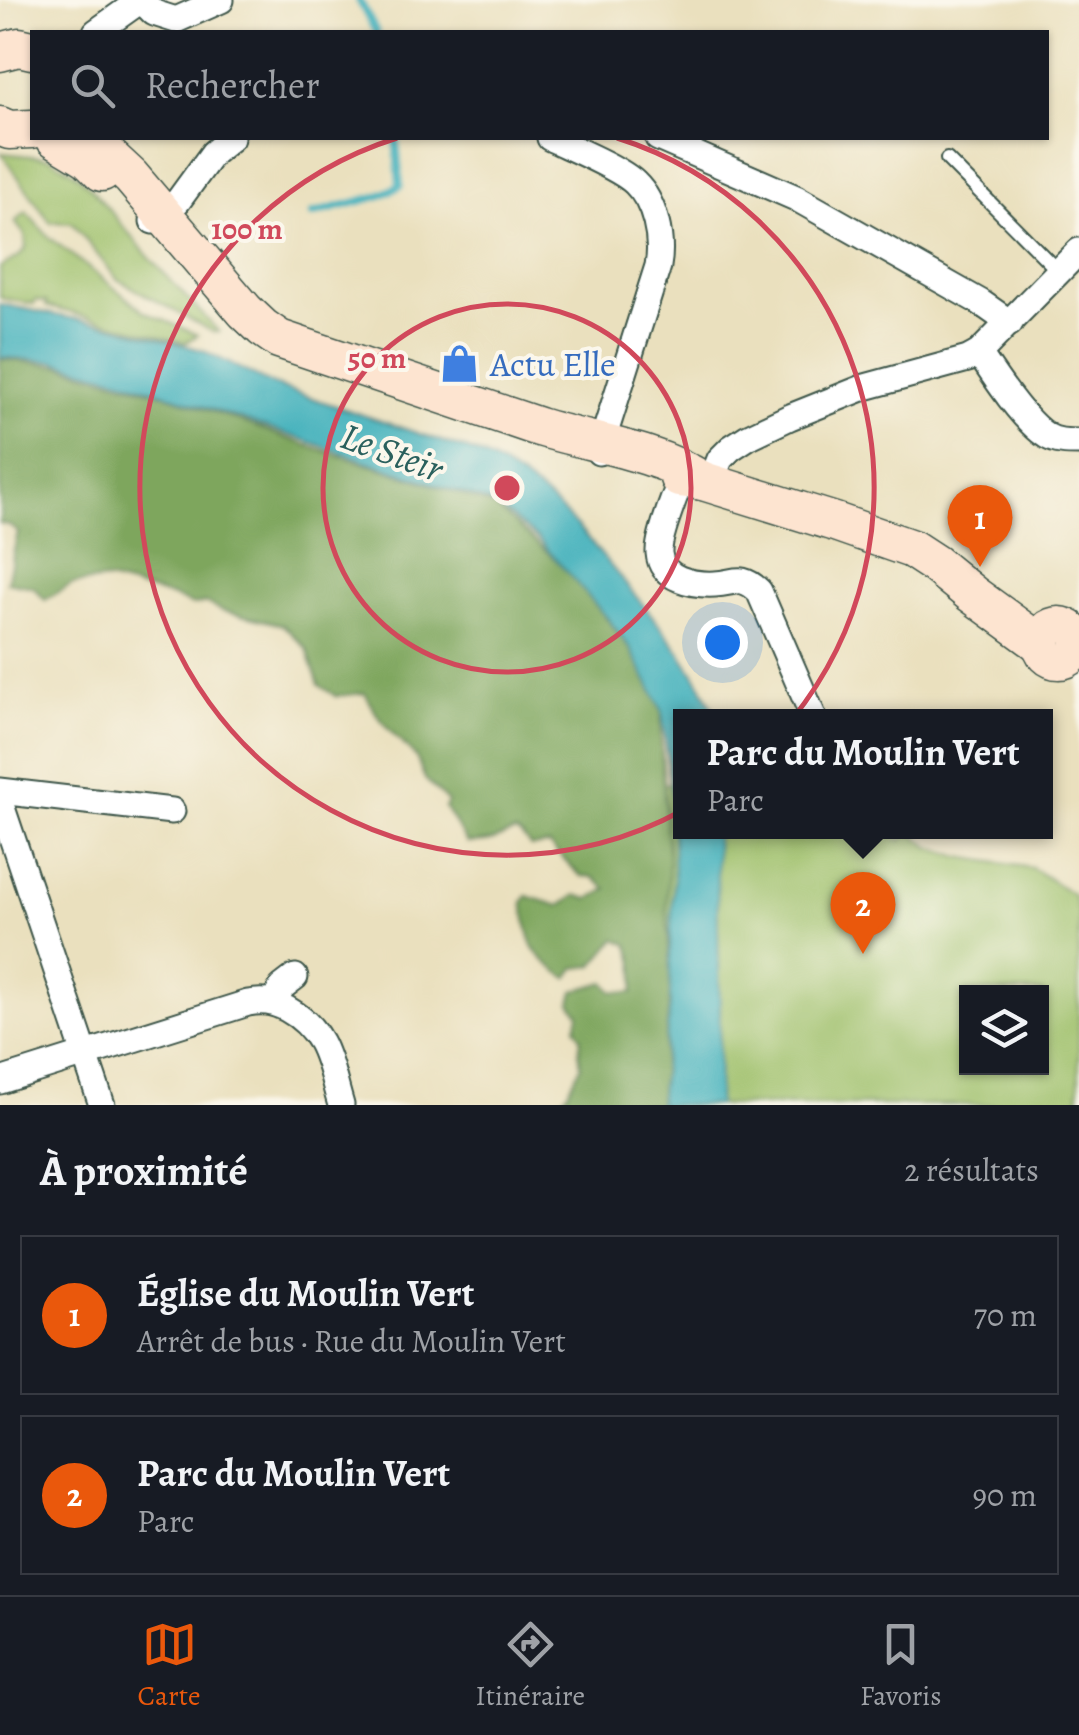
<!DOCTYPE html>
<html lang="fr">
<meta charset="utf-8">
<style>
body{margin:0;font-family:Alegreya,serif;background:#242831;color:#f1f3f6}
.controls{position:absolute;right:30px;bottom:30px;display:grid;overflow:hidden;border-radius:0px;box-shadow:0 2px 8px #0004}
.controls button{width:90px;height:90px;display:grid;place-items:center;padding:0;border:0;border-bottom:2px solid #363941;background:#171b24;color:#f1f3f6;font:50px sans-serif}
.you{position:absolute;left:722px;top:642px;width:35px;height:35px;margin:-25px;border:8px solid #fff;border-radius:50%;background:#1a73e8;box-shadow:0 0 0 15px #1a73e833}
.badge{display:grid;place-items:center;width:65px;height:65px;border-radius:50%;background:#ea580c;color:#fff;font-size:32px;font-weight:700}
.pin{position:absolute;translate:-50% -82px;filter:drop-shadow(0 2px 5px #0008)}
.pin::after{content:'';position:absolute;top:52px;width:35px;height:30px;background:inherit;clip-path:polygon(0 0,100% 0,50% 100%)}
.popup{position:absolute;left:673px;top:709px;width:380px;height:130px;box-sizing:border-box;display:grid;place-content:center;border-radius:0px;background:#171b24;filter:drop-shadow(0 2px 8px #0005);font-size:32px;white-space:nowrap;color:#9ea1a6}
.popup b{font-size:38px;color:#f1f3f6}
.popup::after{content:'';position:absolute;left:50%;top:100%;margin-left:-20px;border:20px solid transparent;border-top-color:#171b24}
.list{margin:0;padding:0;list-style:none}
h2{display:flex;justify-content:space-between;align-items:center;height:130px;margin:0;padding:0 40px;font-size:42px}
h2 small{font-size:32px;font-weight:400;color:#9ea1a6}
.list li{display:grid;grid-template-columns:65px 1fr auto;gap:30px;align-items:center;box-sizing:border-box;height:160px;margin:0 20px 20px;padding:0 20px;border:2px solid #363941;border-radius:0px}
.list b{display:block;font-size:38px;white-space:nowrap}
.list p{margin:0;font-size:32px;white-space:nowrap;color:#9ea1a6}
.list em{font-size:32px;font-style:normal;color:#9ea1a6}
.icon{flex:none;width:55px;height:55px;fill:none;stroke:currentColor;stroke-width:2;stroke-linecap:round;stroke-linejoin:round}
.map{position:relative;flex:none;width:1079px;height:1105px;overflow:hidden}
.search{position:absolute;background:#171b24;box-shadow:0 2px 8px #0004;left:30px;right:30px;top:30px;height:110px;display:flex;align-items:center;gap:25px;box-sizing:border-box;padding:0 35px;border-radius:0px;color:#9ea1a6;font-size:38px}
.sheet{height:490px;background:#171b24}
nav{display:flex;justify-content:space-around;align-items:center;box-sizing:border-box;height:140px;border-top:2px solid #363941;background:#171b24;font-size:28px;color:#9ea1a6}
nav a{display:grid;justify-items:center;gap:5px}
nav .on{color:#ea580c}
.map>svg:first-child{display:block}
</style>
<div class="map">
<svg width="1079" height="1105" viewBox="0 0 1079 1105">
<rect width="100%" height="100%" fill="#fbf7ec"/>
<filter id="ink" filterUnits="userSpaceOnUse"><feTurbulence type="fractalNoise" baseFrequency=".01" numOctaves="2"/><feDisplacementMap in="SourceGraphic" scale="20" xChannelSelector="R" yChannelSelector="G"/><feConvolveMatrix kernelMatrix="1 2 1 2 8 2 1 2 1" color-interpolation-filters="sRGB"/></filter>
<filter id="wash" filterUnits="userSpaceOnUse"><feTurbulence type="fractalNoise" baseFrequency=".0048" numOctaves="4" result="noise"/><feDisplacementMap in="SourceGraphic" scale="40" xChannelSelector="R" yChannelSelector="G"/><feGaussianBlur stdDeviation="2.25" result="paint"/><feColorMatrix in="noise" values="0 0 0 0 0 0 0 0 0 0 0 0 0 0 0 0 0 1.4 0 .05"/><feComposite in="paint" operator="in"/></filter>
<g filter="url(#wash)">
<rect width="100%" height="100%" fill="#eae0be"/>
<!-- green -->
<g fill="#9dbf69" stroke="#5e7e4e" stroke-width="2.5" fill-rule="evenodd">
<polygon points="1,153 51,158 75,173 91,188 148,256 219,332 213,332 117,279 72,223 50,222"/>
<polygon points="26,212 49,237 145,312 198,335 185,343 46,306 47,302 35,300 34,304 0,298 0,267 18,257 26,248 25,235 15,222"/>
<path d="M680 781V832H890L900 841 911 832 930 847 961 857 1032 868 1074 895 1079 915V1105H597L649 1003 633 791ZM966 992H1042V1068H966Z"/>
</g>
<!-- forest -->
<path fill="#7ea65d" stroke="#4e7248" stroke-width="2.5" d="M0 359 60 366 164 394 306 445 453 491 494 506 568 570 630 648 662 710 661 739 669 863 667 909 671 987 659 1105H552L566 1095 581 1066 579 1053 581 1037 576 1028 579 1014 571 1003 574 991 605 982 612 991 633 993C637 974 635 961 628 944L616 939 593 966 575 968 568 978C530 955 530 944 523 902L527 896 560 906 576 895 589 899 607 889 593 877 581 876 549 845 531 847C515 826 515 832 494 840 486 843 475 842 467 843L445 808 448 802 425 779 416 757 391 732 376 713 365 693 336 696 319 685 307 649 283 625 223 611 207 603 193 605 174 597 108 580 72 584 45 600 33 587 7 582 18 532 8 525 0 524Z"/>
<!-- water -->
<path fill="#42b1bc" stroke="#307778" stroke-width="2.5" d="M0 304 117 327 202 350 276 386 477 453C555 488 587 539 640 601 670 637 698 673 716 716H680V832H716L720 1009 718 1105H659L670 1004V941L674 879 672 799 662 710 630 648 609 620 538 539 495 504 124 380 55 362 0 357Z"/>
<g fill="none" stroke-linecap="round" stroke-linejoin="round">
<!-- stream -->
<g stroke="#42b1bc" stroke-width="8">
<polyline points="359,0 376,32"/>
<polyline points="312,214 379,196 400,186 396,138"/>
</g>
</g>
</g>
<g filter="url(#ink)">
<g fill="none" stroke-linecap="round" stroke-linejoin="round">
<defs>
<polyline id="service" points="947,159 1059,272"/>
<g id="minor">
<polyline points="141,0 154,13 176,20 221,0"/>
<polyline points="96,32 141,0"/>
<path d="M550 138C571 148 620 168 635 183 655 202 663 239 658 266L599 452"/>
<polyline points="658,138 796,198 980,302 1010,323"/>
<polyline points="153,221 178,201 213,153 231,138"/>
<path d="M979 353C994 376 1024 422 1047 436 1056 442 1068 442 1079 442"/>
<path d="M685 470C678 488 658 535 659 553 661 580 694 585 715 584 736 583 741 574 759 591L813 716"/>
<polyline points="710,484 720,459 731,448 748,437 790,417 865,387 968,359 979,353 1079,251"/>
<polyline points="1074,636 1079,635"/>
<polyline points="0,791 172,811"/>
<polyline points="0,802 102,1105"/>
<polyline points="274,1002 282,987 295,977"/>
<path d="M0 1081 248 1003C263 1000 273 1002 287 1009 327 1031 329 1065 341 1105"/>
</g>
<g id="secondary">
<polyline points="0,52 19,47 32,50"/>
<polyline points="0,126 9,130 32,129"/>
<polyline points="55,138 88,158 102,172"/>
<path d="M89 138 131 177 245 311 263 328 279 339 539 427C595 444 653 450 703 481"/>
<polyline points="679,478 703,481 835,522 912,549 935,564 972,594 1042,645"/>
<circle cx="1059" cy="643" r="17"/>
</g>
</defs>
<!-- service casing -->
<use href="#service" stroke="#3d5549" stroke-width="16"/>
<!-- minor casing -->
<use href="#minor" stroke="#3d5549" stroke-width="29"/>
<!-- secondary casing -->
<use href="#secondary" stroke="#3d5549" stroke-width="41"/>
<!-- service -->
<use href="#service" stroke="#fff" stroke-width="12"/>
<!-- minor -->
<use href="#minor" stroke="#fff" stroke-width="25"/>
<!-- secondary -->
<use href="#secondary" stroke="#fde4d0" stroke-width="38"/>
</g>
</g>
<!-- distance rings -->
<g fill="none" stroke="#d1495b" stroke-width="5">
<circle cx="507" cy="488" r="184"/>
<path d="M617 138A367 367 0 1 1 397 138"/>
</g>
<!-- icons -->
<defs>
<symbol id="shop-bare" viewBox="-9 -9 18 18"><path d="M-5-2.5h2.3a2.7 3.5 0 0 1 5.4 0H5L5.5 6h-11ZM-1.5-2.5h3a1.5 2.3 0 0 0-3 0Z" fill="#3f7fe0" stroke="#fbf7ec" stroke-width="2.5" paint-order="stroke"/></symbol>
</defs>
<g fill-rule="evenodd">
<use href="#shop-bare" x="432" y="336" width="55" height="55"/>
</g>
<g text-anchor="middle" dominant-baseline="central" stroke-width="8" stroke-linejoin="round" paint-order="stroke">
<!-- shop labels -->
<g font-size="35" fill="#366cbe" stroke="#fbf7ec" text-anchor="start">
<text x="490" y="364">Actu Elle</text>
</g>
<!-- water labels -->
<g font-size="38" font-style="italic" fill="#2a605d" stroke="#fbf7ec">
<text transform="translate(392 452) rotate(20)">Le Steir</text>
</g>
</g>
<circle cx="507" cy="488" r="15" fill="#d1495b" stroke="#fbf7ec" stroke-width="5"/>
<g font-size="30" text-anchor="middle" font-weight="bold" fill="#d1495b" stroke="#fbf7ec" stroke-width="8" stroke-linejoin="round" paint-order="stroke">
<text x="247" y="239">100 m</text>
<text x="377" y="368">50 m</text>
</g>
</svg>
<div class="controls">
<button><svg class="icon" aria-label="layers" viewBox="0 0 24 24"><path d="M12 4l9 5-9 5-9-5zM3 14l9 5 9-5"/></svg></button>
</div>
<div class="you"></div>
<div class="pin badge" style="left:980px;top:567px">1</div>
<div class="pin badge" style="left:863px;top:954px">2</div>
<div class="popup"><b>Parc du Moulin Vert</b>Parc</div>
<div class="search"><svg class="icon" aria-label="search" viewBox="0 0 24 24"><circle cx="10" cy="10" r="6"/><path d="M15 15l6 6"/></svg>Rechercher</div>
</div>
<section class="sheet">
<h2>À proximité<small>2 résultats</small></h2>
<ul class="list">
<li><span class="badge">1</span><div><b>Église du Moulin Vert</b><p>Arrêt de bus · Rue du Moulin Vert</p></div><em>70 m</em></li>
<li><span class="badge">2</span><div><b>Parc du Moulin Vert</b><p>Parc</p></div><em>90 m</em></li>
</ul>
</section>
<nav>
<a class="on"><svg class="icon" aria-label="map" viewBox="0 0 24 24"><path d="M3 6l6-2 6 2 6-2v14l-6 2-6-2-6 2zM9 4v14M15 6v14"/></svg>Carte</a>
<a><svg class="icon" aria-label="directions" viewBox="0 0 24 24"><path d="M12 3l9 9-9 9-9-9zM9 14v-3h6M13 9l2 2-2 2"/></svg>Itinéraire</a>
<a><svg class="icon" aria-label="saved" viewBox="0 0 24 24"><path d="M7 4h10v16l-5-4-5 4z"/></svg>Favoris</a>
</nav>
